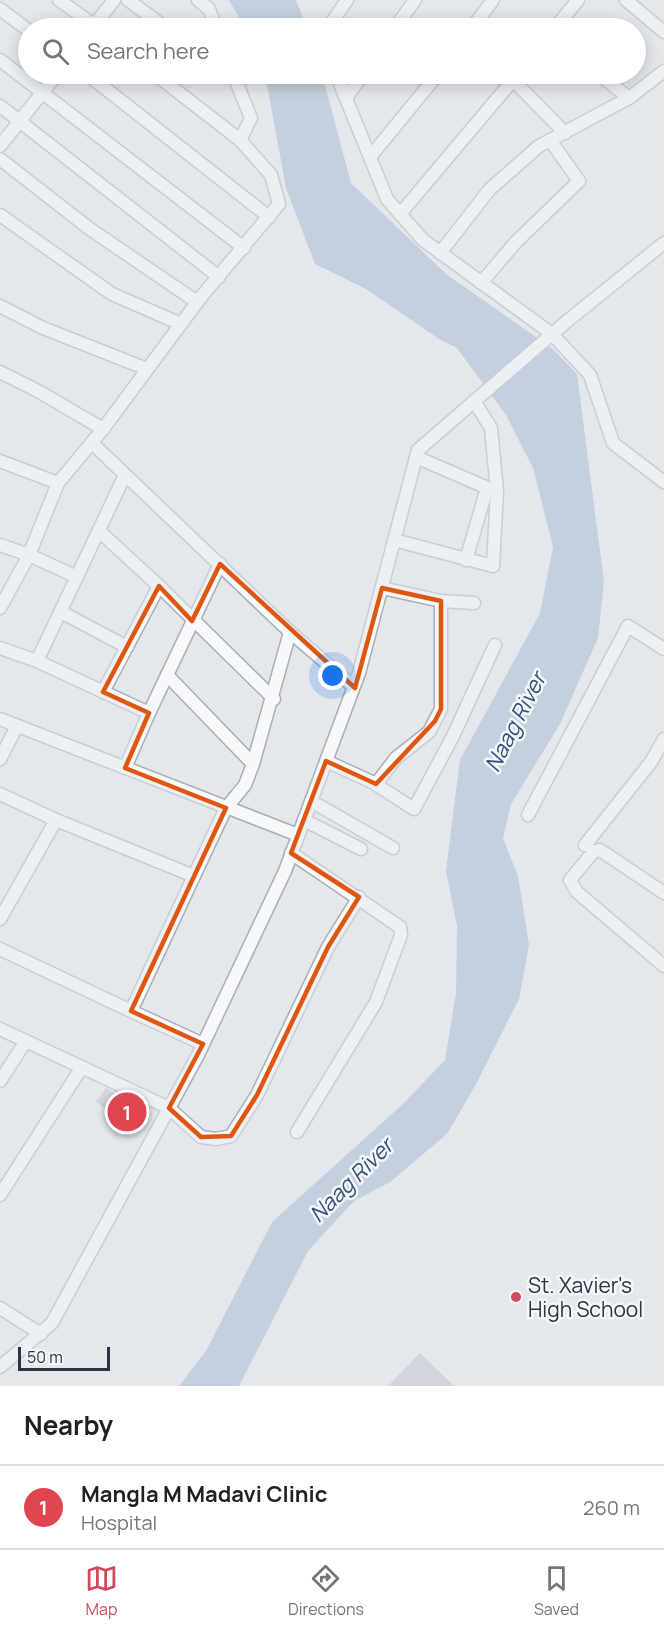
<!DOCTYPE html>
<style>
body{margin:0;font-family:Manrope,sans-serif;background:#f2f2f2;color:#202124}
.scale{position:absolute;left:18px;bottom:15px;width:92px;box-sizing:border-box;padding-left:6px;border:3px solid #2b3445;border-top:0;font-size:16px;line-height:21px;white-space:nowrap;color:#2b3445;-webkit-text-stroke:4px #f4f6f9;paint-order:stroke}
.you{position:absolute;left:333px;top:676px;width:21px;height:21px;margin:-15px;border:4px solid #fff;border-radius:50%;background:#1a73e8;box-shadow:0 0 0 9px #1a73e833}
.badge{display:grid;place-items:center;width:39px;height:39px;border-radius:50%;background:#d1495b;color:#fff;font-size:20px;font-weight:700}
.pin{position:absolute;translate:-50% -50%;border:3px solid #fff;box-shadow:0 2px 6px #0006}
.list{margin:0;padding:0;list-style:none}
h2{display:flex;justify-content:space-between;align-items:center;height:78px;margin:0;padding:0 24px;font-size:26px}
h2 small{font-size:20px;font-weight:400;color:#757577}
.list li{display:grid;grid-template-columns:39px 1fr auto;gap:18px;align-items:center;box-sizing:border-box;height:84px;padding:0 24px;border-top:2px solid #e0e0e0}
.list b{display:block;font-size:22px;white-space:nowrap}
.list p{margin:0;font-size:20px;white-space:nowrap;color:#757577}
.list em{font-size:20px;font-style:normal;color:#757577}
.icon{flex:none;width:33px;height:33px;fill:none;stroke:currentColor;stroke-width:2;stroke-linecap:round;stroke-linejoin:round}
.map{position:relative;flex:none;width:664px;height:1386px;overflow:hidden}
.search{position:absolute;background:#fff;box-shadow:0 3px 15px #0003;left:18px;right:18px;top:18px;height:66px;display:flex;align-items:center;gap:15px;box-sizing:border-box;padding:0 21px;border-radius:33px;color:#757577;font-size:22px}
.sheet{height:162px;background:#fff}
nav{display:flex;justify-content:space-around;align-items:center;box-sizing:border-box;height:84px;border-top:2px solid #e0e0e0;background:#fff;font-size:16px;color:#757577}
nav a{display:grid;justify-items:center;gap:3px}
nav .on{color:#d1495b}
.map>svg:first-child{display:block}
</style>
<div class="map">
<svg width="664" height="1386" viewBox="0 0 664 1386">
<rect width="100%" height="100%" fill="#e4e7ec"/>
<!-- water -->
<g fill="#9fb4cc">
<polygon points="229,0 296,0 307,28 245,28"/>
<polygon points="265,74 322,74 351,183 446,274 553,349 577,374 604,582 598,638 560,724 511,804 503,838 518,876 529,945 519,999 474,1088 447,1134 390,1182 354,1201 308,1251 239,1386 179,1386 206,1351 272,1222 403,1104 445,1060 456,993 457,926 446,871 460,760 540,613 553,547 533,468 506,415 457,348 439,339 366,289 315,264 286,188"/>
</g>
<!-- building -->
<g fill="#bbc0ca">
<polygon points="106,1088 145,1112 134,1128 96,1102"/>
<polygon points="420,1353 454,1386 388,1386"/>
</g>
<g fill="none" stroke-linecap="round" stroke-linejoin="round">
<defs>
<g id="minor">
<polyline points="59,0 98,28"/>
<polyline points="128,0 166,28"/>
<polyline points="198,0 209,9 216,28"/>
<polyline points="626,0 664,32"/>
<polyline points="0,9 28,30"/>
<polyline points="92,28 114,0"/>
<polyline points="328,28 347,0"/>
<polyline points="395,28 415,0"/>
<polyline points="472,28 493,0"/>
<polyline points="555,28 578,0"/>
<polyline points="0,60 244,248"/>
<polyline points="87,74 269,217"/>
<polyline points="233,74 251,118 240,140"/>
<polyline points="336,74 387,199 423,240 552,334 590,375 613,443 664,482"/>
<polyline points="599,74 629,98"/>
<polyline points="513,80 565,133"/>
<polyline points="346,98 363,74"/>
<polyline points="0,106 219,277"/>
<polyline points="0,146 57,74"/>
<polyline points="370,157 438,74"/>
<polyline points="0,159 90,229 197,302"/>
<polyline points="400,214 518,74"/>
<polyline points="0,215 112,294 181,324"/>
<polyline points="440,253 490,189 539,146 629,98 664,71"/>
<polyline points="481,283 516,242 579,181 550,140"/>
<polyline points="0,306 43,328 147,369"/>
<polyline points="0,372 38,391 103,429"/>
<polyline points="92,443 290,632 353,686"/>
<polyline points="416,457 497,492"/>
<polyline points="0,461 58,483 103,429 201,297 279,204 271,175 240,140 155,74"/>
<polyline points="99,531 159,586 274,699"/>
<polyline points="394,540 493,566 497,491 491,428 474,401"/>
<polyline points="0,545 29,555 77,577"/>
<polyline points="466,560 487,488"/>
<polyline points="382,588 441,601 474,603"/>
<polyline points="0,608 29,555 58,483"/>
<polyline points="61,612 127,647"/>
<polyline points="0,648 37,661 125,475"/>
<polyline points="37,661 149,713 220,564"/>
<polyline points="167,675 253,764 245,785 226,808 194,876"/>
<polyline points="103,692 159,586"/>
<polyline points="0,719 298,835"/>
<polyline points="0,759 17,726"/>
<polyline points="326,761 372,782 414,809 453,736 495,645"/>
<polyline points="253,764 290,632"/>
<polyline points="125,768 149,713"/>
<polyline points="376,784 396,758 429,732 441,709 441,601"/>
<polyline points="0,794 56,820 0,919"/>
<polyline points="311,801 393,848"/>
<polyline points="528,815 628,626 664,649"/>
<polyline points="304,820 361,849"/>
<polyline points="585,845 651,762 664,739"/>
<polyline points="291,853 400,927 401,935 376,1002 297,1132"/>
<polyline points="664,893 600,850 594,851 570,880 577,892 664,966"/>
<polyline points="0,949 131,1011 194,876 56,820"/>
<polyline points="131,1011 203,1044"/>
<polyline points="0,1029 169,1108 201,1137 216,1139 231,1136 257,1095 328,947 359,897"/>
<polyline points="0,1081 26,1041"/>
<polyline points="0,1195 82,1067"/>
<polyline points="0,1308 41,1334"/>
<polyline points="0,1367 52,1323 198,1055 285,871 359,673 418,450 566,322 664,243"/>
</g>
</defs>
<!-- minor casing -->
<use href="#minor" stroke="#a9aeb7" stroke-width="15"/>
<!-- minor -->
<use href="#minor" stroke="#f7f8fa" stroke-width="12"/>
</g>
<!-- marked area -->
<path d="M0 0H664V1386H0ZM220 564 355 688 382 588 441 601V709L435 721 376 784 326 761 291 853 359 897 328 947 257 1095 231 1136 201 1137 169 1108 203 1044 131 1011 226 808 125 768 149 713 103 692 159 586 192 621Z" fill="#e4e7ec" fill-opacity=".55" fill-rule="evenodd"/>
<path fill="none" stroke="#df570f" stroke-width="4.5" stroke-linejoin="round" d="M220 564 355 688 382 588 441 601V709L435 721 376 784 326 761 291 853 359 897 328 947 257 1095 231 1136 201 1137 169 1108 203 1044 131 1011 226 808 125 768 149 713 103 692 159 586 192 621Z"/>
<!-- markers -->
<circle fill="#d1495b" stroke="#f4f6f9" stroke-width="2" cx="516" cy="1297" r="6"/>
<g text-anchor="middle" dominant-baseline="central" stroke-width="5" stroke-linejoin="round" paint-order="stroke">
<!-- poi labels -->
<g font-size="21" fill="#2b3445" stroke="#f4f6f9" text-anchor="start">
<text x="528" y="1285">St. Xavier's<tspan x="528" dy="24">High School</tspan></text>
</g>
<!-- water labels -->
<g font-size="22" font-style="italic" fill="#34527a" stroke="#f4f6f9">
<text transform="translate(515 722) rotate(-63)">Naag River</text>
<text transform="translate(351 1180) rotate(-45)">Naag River</text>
</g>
</g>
</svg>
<div class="scale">50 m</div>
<div class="you"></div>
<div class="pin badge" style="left:127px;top:1112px;background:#e0444e">1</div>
<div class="search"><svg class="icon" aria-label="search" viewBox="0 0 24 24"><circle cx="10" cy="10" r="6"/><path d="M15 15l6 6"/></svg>Search here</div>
</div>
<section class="sheet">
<h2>Nearby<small></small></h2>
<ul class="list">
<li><span class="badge" style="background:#e0444e">1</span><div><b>Mangla M Madavi Clinic</b><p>Hospital</p></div><em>260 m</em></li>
</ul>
</section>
<nav>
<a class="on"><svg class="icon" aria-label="map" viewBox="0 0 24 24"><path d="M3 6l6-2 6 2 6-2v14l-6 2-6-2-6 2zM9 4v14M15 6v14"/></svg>Map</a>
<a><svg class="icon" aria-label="directions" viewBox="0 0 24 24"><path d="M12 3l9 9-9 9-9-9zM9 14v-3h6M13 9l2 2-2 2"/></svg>Directions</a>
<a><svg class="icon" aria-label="saved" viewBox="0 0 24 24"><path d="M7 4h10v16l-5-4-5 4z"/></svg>Saved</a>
</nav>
